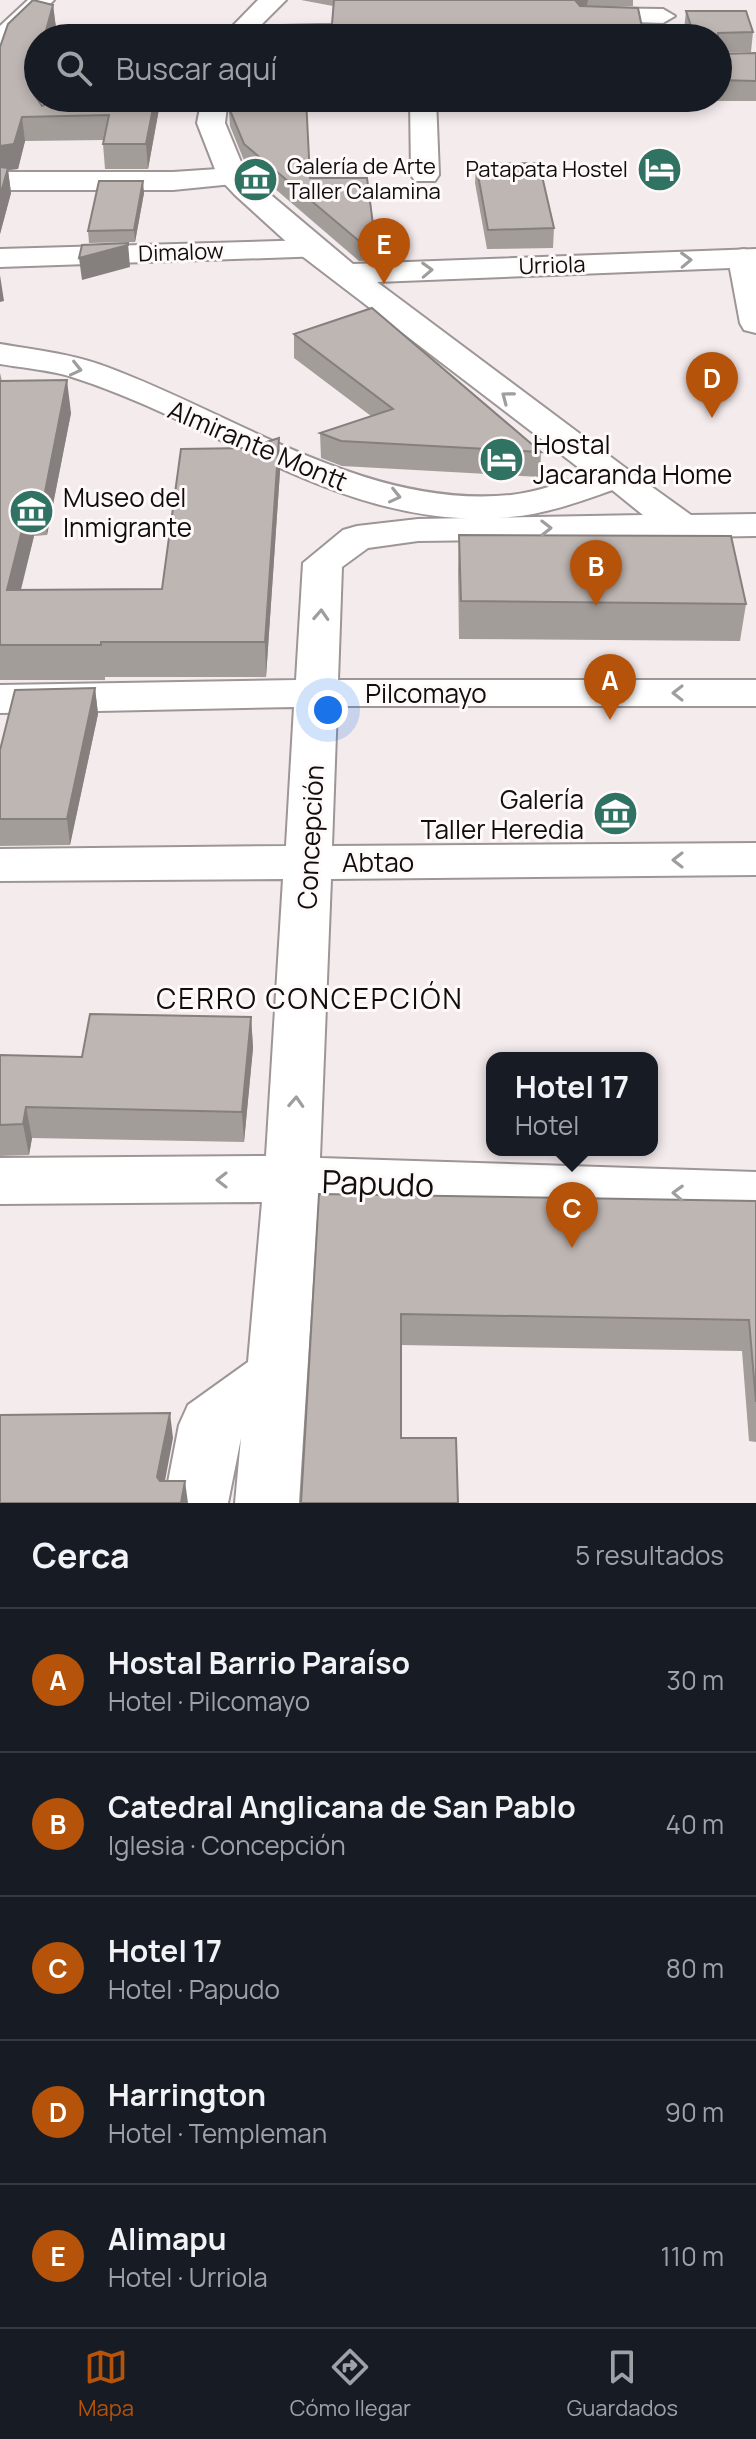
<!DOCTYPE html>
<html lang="es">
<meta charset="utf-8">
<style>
body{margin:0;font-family:Manrope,sans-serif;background:#242831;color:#f1f3f6}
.you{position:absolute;left:328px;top:710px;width:28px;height:28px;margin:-20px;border:6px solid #fff;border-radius:50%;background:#1a73e8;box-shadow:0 0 0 12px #1a73e833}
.badge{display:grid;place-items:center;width:52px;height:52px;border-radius:50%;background:#b45309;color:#fff;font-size:26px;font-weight:700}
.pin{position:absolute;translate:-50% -66px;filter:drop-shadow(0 2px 4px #0008)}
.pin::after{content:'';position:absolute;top:42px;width:28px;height:24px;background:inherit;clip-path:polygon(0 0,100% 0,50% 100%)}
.popup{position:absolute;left:486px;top:1052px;width:172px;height:104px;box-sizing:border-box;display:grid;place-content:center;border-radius:16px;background:#171b24;filter:drop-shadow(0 2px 6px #0005);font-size:26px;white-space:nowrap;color:#9ea1a6}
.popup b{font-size:30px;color:#f1f3f6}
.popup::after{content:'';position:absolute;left:50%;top:100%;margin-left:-16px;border:16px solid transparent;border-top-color:#171b24}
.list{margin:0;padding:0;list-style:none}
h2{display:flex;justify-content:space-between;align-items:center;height:104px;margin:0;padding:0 32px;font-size:34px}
h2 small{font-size:26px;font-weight:400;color:#9ea1a6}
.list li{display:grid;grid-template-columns:52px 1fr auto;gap:24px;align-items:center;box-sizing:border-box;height:144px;padding:0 32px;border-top:2px solid #363941}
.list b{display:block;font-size:30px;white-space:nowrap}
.list p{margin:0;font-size:26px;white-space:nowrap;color:#9ea1a6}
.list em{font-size:26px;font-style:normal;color:#9ea1a6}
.icon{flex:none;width:44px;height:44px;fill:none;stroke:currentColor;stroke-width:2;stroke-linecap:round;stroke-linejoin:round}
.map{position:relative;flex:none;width:756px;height:1503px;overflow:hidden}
.search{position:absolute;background:#171b24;box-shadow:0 4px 12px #0003;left:24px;right:24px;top:24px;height:88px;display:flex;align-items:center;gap:20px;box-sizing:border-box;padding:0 28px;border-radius:44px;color:#9ea1a6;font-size:30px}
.sheet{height:824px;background:#171b24}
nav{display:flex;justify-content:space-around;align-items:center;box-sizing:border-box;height:112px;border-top:2px solid #363941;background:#171b24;font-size:22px;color:#9ea1a6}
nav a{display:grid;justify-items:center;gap:4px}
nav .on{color:#b45309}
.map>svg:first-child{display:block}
</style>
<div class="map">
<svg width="756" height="1503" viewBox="0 0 756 1503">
<rect width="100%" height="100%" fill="#f4ebed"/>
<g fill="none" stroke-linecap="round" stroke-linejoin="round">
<defs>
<g id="minor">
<polygon points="28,0 54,0 9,45 0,48 0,26"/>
<polygon points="588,8 663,9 675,16 663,23 579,20 576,15 579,10"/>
<polygon points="410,98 436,98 439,175 435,181 415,181 411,175"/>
<polygon points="233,168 243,171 248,177 243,183 173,190 0,190 0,172 173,172"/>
<polygon points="313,240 324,242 328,249 324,256 0,267 0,249"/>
<polygon points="744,249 756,253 756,333 744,330 740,323 728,258 733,251"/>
<polygon points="614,466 627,469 691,515 756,514 756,536 418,541 368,548 342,567 338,680 756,680 756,706 337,706 332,846 756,843 756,875 331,879 320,1158 756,1172 756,1218 318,1203 299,1503 235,1503 241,1438 228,1503 164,1503 179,1425 188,1405 248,1362 262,1202 0,1204 0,1158 266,1156 283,879 0,881 0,849 286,846 294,707 0,713 0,685 296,680 303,563 343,530 357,526 418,519 643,515 596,477 601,469"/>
</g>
<g id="major">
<polygon points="258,0 286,0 248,38 221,38"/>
<path d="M202 98H228L225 123 246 174 353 264 756 249V267L377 282 627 469 632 477 627 485C589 498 550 514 510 517 348 533 218 423 72 377 49 370 24 368 0 364V344C36 350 73 354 107 367 237 415 366 509 511 495 537 492 562 483 587 474L302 256 235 195 218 177 197 123Z"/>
</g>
</defs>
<!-- minor casing -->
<use href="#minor" stroke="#9d9596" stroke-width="4"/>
<!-- major casing -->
<use href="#major" stroke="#9d9596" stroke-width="4"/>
<!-- minor -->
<use href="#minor" fill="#fff" fill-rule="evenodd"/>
<!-- major -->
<use href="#major" fill="#fff" fill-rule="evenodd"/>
</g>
<!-- wall -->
<g fill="#a39d9a">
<polygon points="301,0 633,0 633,6 585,6 643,32 642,38 227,38 332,24 333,6"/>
<polygon points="53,5 56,28 53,38 38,38 38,94 37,98 42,106 161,98 148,169 105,169 103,144 104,140 25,141 18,169 8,170 11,193 0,234 0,47"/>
<polygon points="686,11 753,32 751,52 719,53 756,53 756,101 706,101 705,98 718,98 718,38 686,38 684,30"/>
<polygon points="228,98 398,98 397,100 306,99 310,178 375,240 375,260 359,261 245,163 230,126"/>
<polygon points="476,164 554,228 553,248 487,249 475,183"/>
<polygon points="144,193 135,242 89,243 88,231"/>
<polygon points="294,334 541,452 540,477 342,466 321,458 320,433 371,416 294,358"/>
<polygon points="0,373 2,381 71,413 47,535 34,536 21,590 162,589 248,448 279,438 280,471 266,677 105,677 105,680 0,680"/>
<polygon points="459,535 746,604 740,641 459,639 458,571"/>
<polygon points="95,688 98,714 70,845 0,846 0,750"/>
<polygon points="251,1017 253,1048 244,1142 32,1138 29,1155 0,1156 0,1055 82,1057"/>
<polygon points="319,1194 756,1201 756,1442 749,1441 742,1351 401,1345 301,1503"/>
</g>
<!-- shaded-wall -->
<g fill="#857f7d">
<polygon points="574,0 588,0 587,5 576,8"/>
<polygon points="53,5 56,28 53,38 44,38"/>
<polygon points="38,60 38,94 33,112 30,88"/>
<polygon points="155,98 161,98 148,169 146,144"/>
<polygon points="22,117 25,141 18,169 8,170 11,193 0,234 0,146"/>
<polygon points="143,181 144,193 135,242 134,230"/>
<polygon points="128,243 130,267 82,280 79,258"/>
<polygon points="0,275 4,301 0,302"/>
<polygon points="67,380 71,413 47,535 43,502"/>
<polygon points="279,438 280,471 266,677 265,642"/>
<polygon points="29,502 34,536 12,624 7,590"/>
<polygon points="95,688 98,714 70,845 67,819"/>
<polygon points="251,1017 253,1048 244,1142 242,1112"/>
<polygon points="26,1107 32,1138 29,1155 23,1124"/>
<polygon points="170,1413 173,1438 161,1502 157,1477"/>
<polygon points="185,1481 188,1503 181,1503"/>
</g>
<!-- building -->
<g fill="#beb6b3" stroke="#857f7d" stroke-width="2">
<polygon points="33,0 53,5 44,38 38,38 38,60 30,88 42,106 57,98 155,98 146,144 103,144 109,115 22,117 14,144 0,146 0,47 8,24"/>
<polygon points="334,0 575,0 580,6 638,8 643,32 401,32 401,38 227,38 227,26 332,24"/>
<polygon points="686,11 746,11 753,32 718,33 718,38 695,38"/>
<polygon points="718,51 720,54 756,53 756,81 718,80"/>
<polygon points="228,98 306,98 310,178 367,178 375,240 359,241 244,144 229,108"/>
<polygon points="539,163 554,228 488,230 476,164"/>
<polygon points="0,167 8,168 0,196"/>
<polygon points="99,181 143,181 134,230 88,231"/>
<polygon points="128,243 128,245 79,258 82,245"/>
<polygon points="372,308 541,452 341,441 320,433 393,409 294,334"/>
<polygon points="67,380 43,502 29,502 7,590 162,589 181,449 248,448 279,438 265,642 101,642 101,645 0,645 0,381"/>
<polygon points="459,535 731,536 746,604 461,601"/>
<polygon points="95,688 67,819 0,819 0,750 15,690"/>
<polygon points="90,1014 251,1017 242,1112 26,1107 23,1124 0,1125 0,1055 82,1057"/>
<polygon points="319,1194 756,1201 756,1402 749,1320 401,1314 401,1438 456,1438 458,1503 301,1503"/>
<polygon points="170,1413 157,1477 160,1481 185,1481 181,1503 0,1503 0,1415"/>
</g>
<!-- one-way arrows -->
<defs><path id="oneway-chevron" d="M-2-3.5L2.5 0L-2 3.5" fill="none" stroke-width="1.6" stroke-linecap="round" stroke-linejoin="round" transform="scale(2)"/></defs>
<g stroke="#9f9e9e">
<use href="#oneway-chevron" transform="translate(686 260) rotate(-2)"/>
<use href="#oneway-chevron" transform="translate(427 270) rotate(-2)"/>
<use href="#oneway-chevron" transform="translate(76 369) rotate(13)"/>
<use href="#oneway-chevron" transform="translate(507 397) rotate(-143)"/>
<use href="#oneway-chevron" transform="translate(395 496) rotate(13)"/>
<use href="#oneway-chevron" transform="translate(546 528) rotate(-1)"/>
<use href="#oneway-chevron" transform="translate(321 615) rotate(-87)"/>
<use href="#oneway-chevron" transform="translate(678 693) rotate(-180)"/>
<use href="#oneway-chevron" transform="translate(678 860) rotate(180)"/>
<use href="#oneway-chevron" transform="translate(296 1102) rotate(-87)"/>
<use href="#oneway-chevron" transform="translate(222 1180) rotate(180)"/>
<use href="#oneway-chevron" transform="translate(678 1193) rotate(-178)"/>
</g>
<!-- icons -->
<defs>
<symbol id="hotel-disc" viewBox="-11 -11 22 22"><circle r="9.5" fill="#317363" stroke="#fff9fa"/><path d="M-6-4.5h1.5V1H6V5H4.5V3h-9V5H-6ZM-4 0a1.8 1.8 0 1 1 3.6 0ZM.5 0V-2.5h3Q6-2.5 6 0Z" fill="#fff"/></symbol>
<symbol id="museum-disc" viewBox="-11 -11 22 22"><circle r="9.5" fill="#317363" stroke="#fff9fa"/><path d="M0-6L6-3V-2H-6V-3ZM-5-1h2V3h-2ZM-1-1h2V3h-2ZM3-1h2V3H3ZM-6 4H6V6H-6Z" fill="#fff"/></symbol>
</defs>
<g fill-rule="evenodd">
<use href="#hotel-disc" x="634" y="144" width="51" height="51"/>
<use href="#museum-disc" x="230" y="154" width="51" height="51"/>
<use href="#hotel-disc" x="476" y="434" width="51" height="51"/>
<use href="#museum-disc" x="6" y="486" width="51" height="51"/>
<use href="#museum-disc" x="590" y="788" width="51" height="51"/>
</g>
<g text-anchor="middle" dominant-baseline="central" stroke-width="6" stroke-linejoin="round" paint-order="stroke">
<!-- far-poi labels -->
<g font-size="22" fill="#100d0d" stroke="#fff9fa" text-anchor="start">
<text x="287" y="166">Galería de Arte<tspan x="287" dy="25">Taller Calamina</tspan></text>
<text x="628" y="169" text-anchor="end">Patapata Hostel</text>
</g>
<!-- far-street labels -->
<g font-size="22" fill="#100d0d" stroke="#fff9fa">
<text transform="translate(181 252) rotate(-2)">Dimalow</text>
<text transform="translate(552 265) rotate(-2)">Urriola</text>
</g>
<!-- poi labels -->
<g font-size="26" fill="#100d0d" stroke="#fff9fa" text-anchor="start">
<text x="533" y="444">Hostal<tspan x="533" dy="30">Jacaranda Home</tspan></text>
<text x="63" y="497">Museo del<tspan x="63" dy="30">Inmigrante</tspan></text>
<text x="584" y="799" text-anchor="end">Galería<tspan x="584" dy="30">Taller Heredia</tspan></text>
</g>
<!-- street labels -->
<g font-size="26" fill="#100d0d" stroke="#fff9fa">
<text transform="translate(258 445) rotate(23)">Almirante Montt</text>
<text x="426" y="693">Pilcomayo</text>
<text transform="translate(310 837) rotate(-87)">Concepción</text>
<text x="378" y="862">Abtao</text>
</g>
<!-- neighbourhood labels -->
<g font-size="28" letter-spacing="2" fill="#100d0d" stroke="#fff9fa">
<text x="310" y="998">CERRO CONCEPCIÓN</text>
</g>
<!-- near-street labels -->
<g font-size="32" fill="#100d0d" stroke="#fff9fa">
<text transform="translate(378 1183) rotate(2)">Papudo</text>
</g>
</g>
</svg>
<div class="you"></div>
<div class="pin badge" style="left:610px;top:720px">A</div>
<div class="pin badge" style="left:596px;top:606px">B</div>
<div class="pin badge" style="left:572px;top:1248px">C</div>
<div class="popup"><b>Hotel 17</b>Hotel</div>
<div class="pin badge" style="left:712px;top:418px">D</div>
<div class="pin badge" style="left:384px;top:284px">E</div>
<div class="search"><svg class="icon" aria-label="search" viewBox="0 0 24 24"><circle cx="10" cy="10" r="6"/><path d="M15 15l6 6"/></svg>Buscar aquí</div>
</div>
<section class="sheet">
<h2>Cerca<small>5 resultados</small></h2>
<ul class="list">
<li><span class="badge">A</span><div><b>Hostal Barrio Paraíso</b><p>Hotel · Pilcomayo</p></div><em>30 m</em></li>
<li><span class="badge">B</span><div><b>Catedral Anglicana de San Pablo</b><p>Iglesia · Concepción</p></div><em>40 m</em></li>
<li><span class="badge">C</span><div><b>Hotel 17</b><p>Hotel · Papudo</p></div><em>80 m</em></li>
<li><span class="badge">D</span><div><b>Harrington</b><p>Hotel · Templeman</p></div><em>90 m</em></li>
<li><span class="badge">E</span><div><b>Alimapu</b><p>Hotel · Urriola</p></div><em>110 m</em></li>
</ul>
</section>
<nav>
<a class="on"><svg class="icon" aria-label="map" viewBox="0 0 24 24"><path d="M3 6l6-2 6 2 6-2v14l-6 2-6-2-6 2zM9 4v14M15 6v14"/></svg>Mapa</a>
<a><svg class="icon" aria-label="directions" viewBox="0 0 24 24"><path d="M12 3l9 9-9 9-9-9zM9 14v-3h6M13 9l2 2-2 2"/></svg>Cómo llegar</a>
<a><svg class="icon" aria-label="saved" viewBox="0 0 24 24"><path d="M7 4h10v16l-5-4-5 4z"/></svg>Guardados</a>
</nav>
